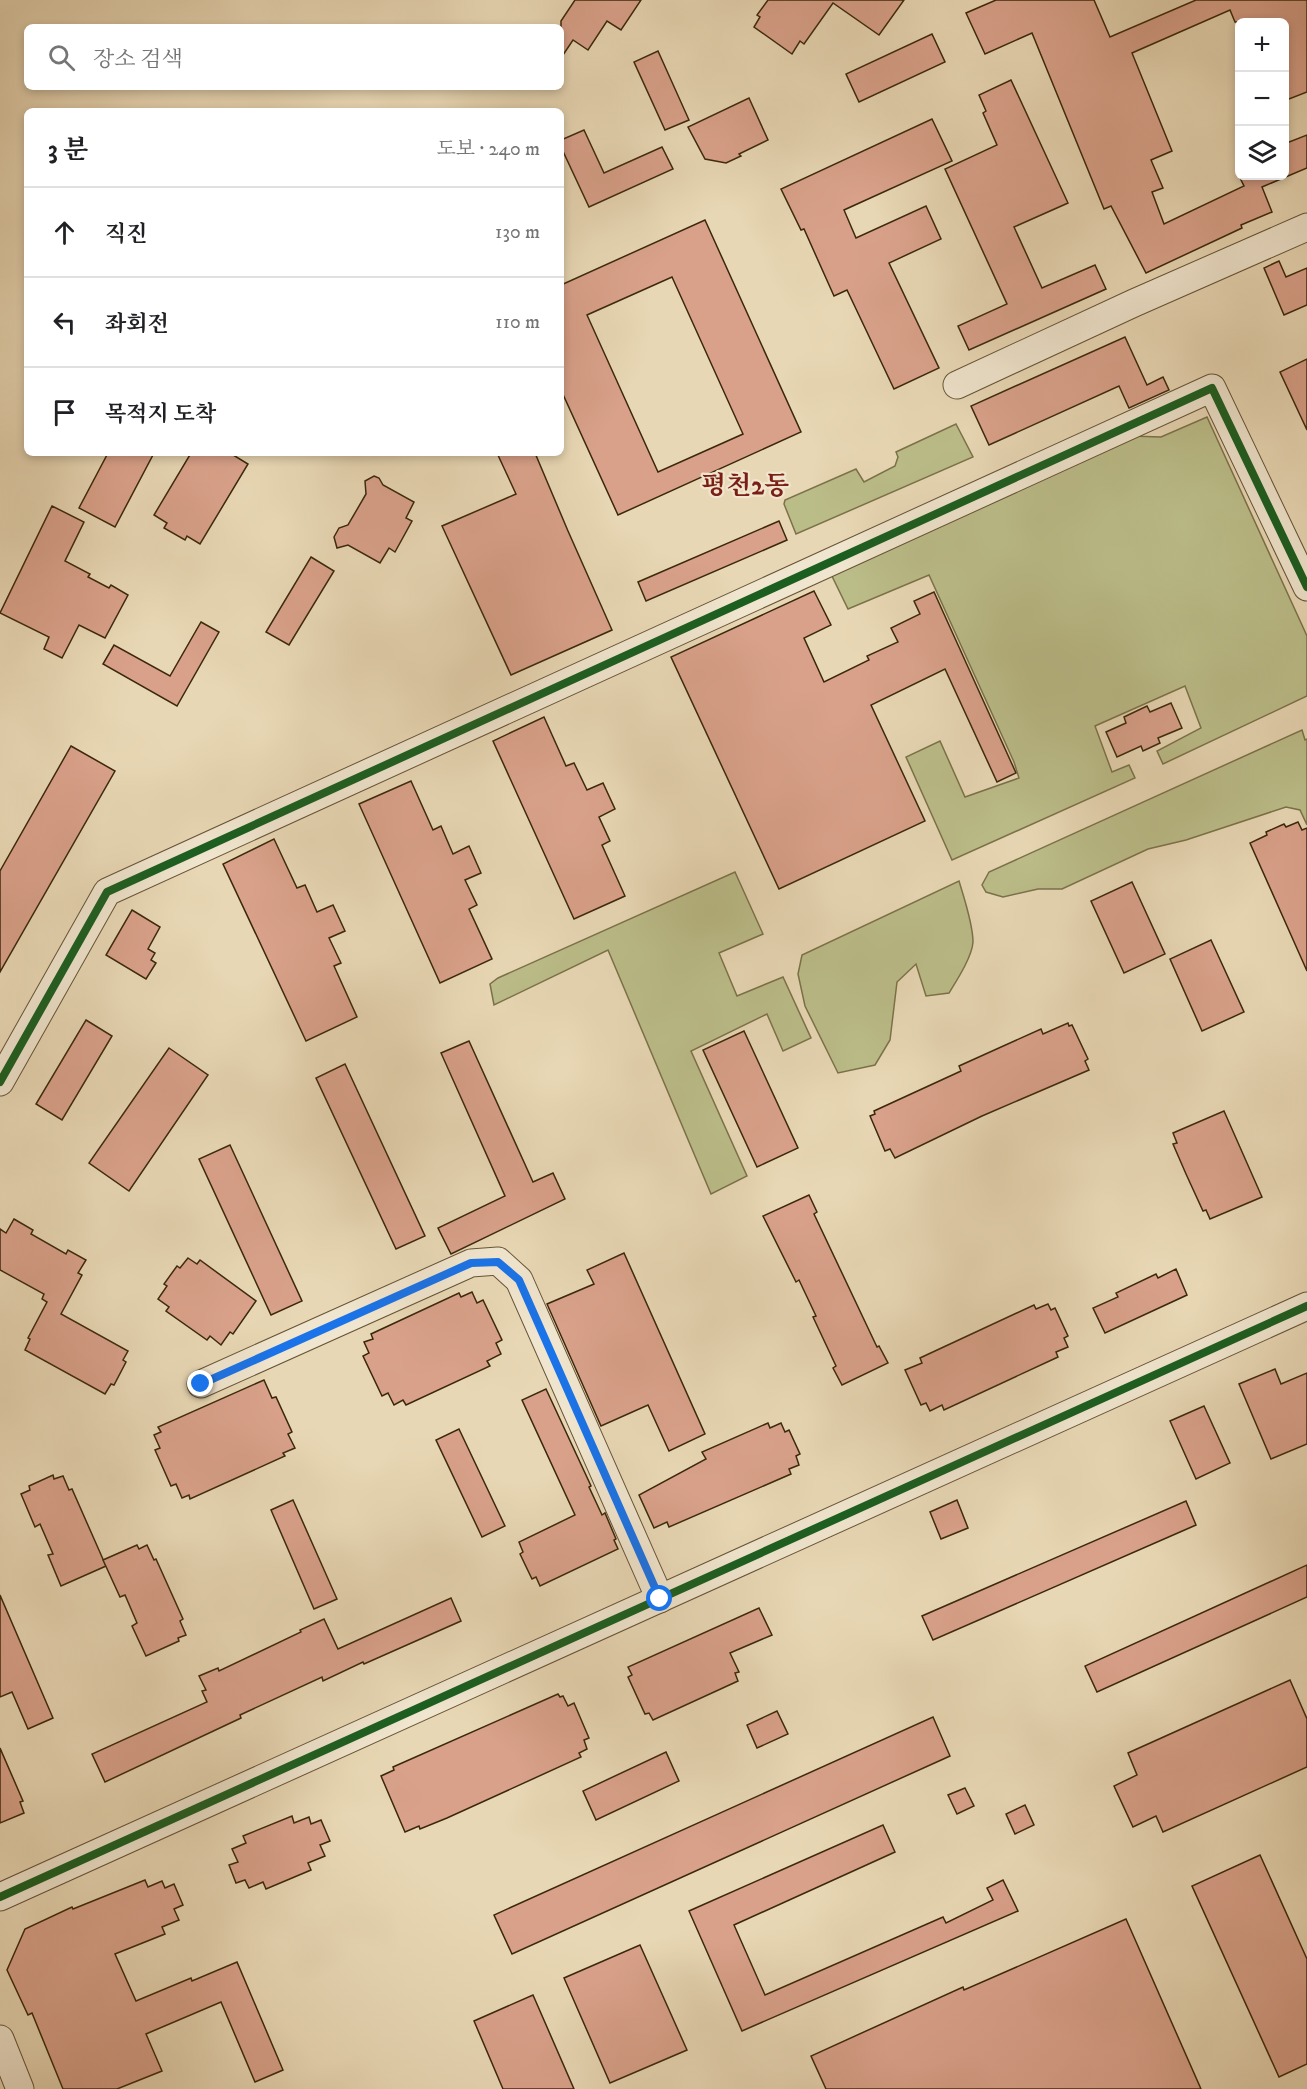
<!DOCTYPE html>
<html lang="ko">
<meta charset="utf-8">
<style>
body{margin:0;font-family:"IM FELL DW Pica","Noto Serif KR",serif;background:#f2f2f2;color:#202124}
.controls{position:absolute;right:18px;top:18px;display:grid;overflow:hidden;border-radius:9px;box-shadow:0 3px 9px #0003}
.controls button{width:54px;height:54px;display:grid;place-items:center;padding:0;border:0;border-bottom:2px solid #e0e0e0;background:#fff;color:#202124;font:30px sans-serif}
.stop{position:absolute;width:18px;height:18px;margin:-14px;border:4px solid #1a73e8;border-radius:50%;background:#fff}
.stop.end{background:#1a73e8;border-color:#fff;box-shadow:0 2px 6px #0008}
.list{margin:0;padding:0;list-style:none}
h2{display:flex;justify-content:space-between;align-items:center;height:78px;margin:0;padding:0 24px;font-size:26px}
h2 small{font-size:20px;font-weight:400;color:#757577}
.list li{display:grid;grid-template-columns:39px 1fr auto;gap:18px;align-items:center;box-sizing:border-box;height:90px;padding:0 24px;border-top:2px solid #e0e0e0}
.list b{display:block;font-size:22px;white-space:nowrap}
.list em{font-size:20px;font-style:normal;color:#757577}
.icon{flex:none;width:33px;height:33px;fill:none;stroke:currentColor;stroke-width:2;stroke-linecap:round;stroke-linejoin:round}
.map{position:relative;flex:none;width:1307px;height:2089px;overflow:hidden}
.search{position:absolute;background:#fff;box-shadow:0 3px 9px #0003;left:24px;top:24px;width:540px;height:66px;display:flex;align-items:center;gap:15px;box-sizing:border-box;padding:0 21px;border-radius:9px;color:#757577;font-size:22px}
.panel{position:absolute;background:#fff;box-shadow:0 3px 9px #0003;left:24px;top:108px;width:540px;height:348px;border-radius:9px}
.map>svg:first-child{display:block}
</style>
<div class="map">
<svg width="1307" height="2089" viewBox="0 0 1307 2089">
<rect width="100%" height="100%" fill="#e8d7b4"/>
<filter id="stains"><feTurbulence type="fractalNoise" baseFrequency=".00333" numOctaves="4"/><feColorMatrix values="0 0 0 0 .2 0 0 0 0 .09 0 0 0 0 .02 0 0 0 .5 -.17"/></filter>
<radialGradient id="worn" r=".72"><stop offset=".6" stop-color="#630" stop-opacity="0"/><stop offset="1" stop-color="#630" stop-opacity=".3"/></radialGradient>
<!-- green -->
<g fill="#bbbd89" stroke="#7b724a" stroke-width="1.5">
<polygon points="1207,417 1307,636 1307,696 1163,764 1157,751 1201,728 1185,686 1095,726 1112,772 1129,765 1135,778 952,860 906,757 940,741 965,797 1019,778 1014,762 929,575 848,609 830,572 1130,436 1161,437"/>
<polygon points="956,424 973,457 796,534 784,504 785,500 856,469 864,482 895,466 898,457 896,452"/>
<polygon points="1302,730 1305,740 1307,739 1307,825 1300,810 1286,807 1186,840 1148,849 1062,889 1038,889 1003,897 986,892 982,885 989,872"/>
<polygon points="735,872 763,934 719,953 737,996 783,977 811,1038 783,1051 767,1014 691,1051 747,1176 711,1194 608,950 494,1005 490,984 498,978"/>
<path d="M959 881C964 898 973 924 973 942 972 957 957 980 949 993L926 996 916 964 897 982 890 1040 875 1065 838 1073 805 1006 798 974 802 955Z"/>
</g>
<!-- building -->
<g fill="#d9a18a" stroke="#3b280c" stroke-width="1.5" fill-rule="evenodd">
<polygon points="575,0 641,0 621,30 607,21 588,50 573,40 561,58 561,21"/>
<polygon points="768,0 904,0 879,35 833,3 804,44 800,41 792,54 754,27 760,17 757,15"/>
<polygon points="996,0 1094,0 1110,37 1196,0 1307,0 1307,92 1284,101 1284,22 1235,22 1230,10 1132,53 1172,151 1151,160 1163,188 1152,192 1164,224 1244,186 1239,176 1284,176 1284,144 1307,135 1307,168 1262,187 1272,212 1241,225 1242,228 1146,273 1111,206 1104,209 1032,33 985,54 966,13"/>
<polygon points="932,34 945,62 859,102 846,74"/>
<polygon points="658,51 689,120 665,130 634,62"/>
<polygon points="1011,80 1068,203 1014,227 1042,288 1095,265 1106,289 969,350 958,326 1007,304 945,169 997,145 983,113 986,111 979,95"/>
<polygon points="749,98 768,140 739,154 741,156 726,163 705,159 688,127"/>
<polygon points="932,119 952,161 844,210 856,238 926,206 941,239 889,263 939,368 894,389 847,290 834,296 804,229 801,230 781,189"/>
<polygon points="584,130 604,173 662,147 673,169 589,207 561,147 561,140"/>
<path d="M705 220 801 432 618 515 561 390V285ZM672 277 743 434 658 472 587 315Z"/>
<polygon points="1279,261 1286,277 1307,268 1307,305 1284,315 1264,268"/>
<polygon points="1125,337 1147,385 1163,377 1169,390 1129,408 1119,386 989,445 971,406"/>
<polygon points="1307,359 1307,430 1280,372"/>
<polygon points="108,453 154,453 115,527 79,508"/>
<polygon points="191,453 230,453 248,464 200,544 187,536 185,540 164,528 167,523 154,515"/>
<polygon points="497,453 535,453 568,531 612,630 511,675 442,526 516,494"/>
<polygon points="374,476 379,478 383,485 414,502 406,518 412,521 395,552 389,548 380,563 348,545 337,548 334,537 339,528 348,525 366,494 365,481"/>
<polygon points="52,506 84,522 65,561 90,574 88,577 109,588 111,585 128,595 105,638 79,625 62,658 44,649 49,637 0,613"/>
<polygon points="779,521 787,540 646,601 638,582"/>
<polygon points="311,557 334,571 289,645 266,632"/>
<polygon points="814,591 831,625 804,638 824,682 869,660 867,656 898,642 891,628 920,614 914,601 934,592 1016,773 997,782 945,669 871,705 925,821 779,889 671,657"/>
<polygon points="201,622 219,632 177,706 103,664 114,645 170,676"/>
<polygon points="1171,703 1182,728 1158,738 1160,743 1143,751 1141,746 1117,757 1106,732 1126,723 1124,717 1147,706 1150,712"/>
<polygon points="544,717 566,766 574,763 587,790 603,783 615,809 599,817 610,841 602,845 625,896 574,919 493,741"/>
<polygon points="71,746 115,771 0,972 0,871"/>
<polygon points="411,781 433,830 441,826 453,854 469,846 481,873 465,880 477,905 469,909 492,959 440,983 359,804"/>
<polygon points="1298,822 1302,830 1307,828 1307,971 1250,843 1267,835 1266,832 1284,824 1286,827"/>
<polygon points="274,839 297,888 305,885 317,912 333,905 345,931 329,938 341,963 334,966 357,1017 306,1041 223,864"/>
<polygon points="1132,882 1165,954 1124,973 1091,901"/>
<polygon points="132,910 160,927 148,949 155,953 151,960 156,963 146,979 106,955"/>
<polygon points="1211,940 1244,1012 1202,1031 1170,959"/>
<polygon points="86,1020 112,1036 62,1120 36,1104"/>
<polygon points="1068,1023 1069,1026 1072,1025 1088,1059 1085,1061 1089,1070 982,1116 895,1158 890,1149 885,1151 870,1116 875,1114 874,1111 961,1071 959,1066 1041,1029 1043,1034"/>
<polygon points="744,1031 798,1148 757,1167 703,1050"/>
<polygon points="469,1041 533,1182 553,1173 565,1199 451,1254 438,1228 505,1196 441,1053"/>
<polygon points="169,1048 208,1075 129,1191 89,1163"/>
<polygon points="345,1064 425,1236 396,1249 316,1078"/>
<polygon points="1224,1111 1262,1197 1210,1219 1206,1210 1203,1211 1186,1174 1173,1144 1177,1143 1173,1133"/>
<polygon points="230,1145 302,1301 271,1315 199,1159"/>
<polygon points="809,1195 817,1212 814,1214 877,1347 879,1346 888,1363 842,1385 833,1368 836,1366 813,1317 816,1316 799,1280 796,1282 763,1216"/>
<polygon points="14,1219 33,1230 31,1234 66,1254 68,1250 86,1260 78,1273 82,1275 61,1314 128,1351 123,1360 126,1362 114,1385 111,1384 105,1394 25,1350 30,1339 28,1338 47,1302 42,1299 44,1294 0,1270 0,1229 6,1233"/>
<polygon points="624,1253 705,1434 669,1451 648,1405 601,1426 547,1304 594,1284 587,1270"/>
<polygon points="188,1258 197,1264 200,1260 256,1301 233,1334 230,1332 221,1345 210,1336 207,1340 166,1311 169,1307 158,1299 167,1286 164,1284 177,1266 180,1268"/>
<polygon points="1176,1269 1187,1295 1105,1333 1093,1308 1118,1297 1116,1293 1156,1274 1158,1278"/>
<polygon points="472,1292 477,1303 483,1300 502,1340 496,1343 501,1354 487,1361 490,1366 406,1405 403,1400 394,1405 388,1393 382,1396 363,1356 369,1353 364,1342 373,1339 371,1334 459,1293 461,1297"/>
<polygon points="1048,1304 1051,1310 1055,1308 1068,1336 1064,1338 1068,1347 1056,1352 1058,1357 944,1410 942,1405 930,1411 926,1403 921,1405 905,1370 922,1363 920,1358 1034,1305 1036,1309"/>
<polygon points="1275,1369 1281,1384 1307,1373 1307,1444 1271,1459 1239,1384"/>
<polygon points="264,1380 272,1398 276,1397 292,1432 288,1434 295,1448 283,1453 285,1456 190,1499 189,1495 182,1498 176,1484 171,1486 155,1450 160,1448 154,1435 161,1432 158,1427"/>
<polygon points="546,1389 591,1486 589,1487 602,1515 605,1513 616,1539 614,1540 618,1549 540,1586 536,1577 532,1579 520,1554 523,1552 519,1542 575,1515 522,1400"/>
<polygon points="1204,1406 1230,1463 1196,1479 1170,1421"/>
<polygon points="768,1423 770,1428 781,1423 785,1432 789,1430 800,1454 796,1456 799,1465 789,1469 791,1474 669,1527 667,1522 654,1528 639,1495 706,1459 702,1452"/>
<polygon points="459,1429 505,1526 482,1537 436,1440"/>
<polygon points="53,1475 54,1479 63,1476 69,1490 72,1489 106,1566 61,1586 48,1555 53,1554 40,1524 35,1527 21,1494 30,1490 29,1486"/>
<polygon points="293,1500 337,1599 314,1609 271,1510"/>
<polygon points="957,1500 968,1528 941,1539 930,1512"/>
<polygon points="1186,1501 1196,1525 933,1640 922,1616"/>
<polygon points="137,1545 139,1549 147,1545 154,1560 156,1559 183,1619 180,1621 186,1635 178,1638 179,1641 146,1656 132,1626 137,1623 125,1595 120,1597 103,1560"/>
<polygon points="1307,1565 1307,1597 1097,1692 1085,1666"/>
<polygon points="0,1595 53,1718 28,1729 12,1692 0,1697"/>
<polygon points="451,1598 461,1621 364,1664 363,1662 323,1681 322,1677 240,1715 241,1718 105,1782 92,1754 207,1702 202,1691 206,1690 199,1676 218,1668 219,1671 301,1632 300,1630 324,1619 338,1649"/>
<polygon points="759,1608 772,1635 730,1653 739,1672 735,1673 738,1681 653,1720 649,1713 645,1714 628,1677 632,1675 628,1667"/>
<polygon points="1290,1680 1307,1719 1307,1767 1163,1832 1156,1816 1133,1827 1114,1786 1137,1775 1128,1753"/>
<polygon points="558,1694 560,1697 563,1696 568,1706 574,1703 589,1738 584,1740 587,1749 579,1753 581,1757 447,1818 420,1829 419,1826 405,1832 381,1776 394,1770 393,1767"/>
<polygon points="777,1711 788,1734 757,1748 747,1725"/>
<polygon points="933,1717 950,1756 512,1954 494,1915"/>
<polygon points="0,1748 23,1801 20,1802 24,1813 0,1823"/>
<polygon points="666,1752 679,1781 596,1820 583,1791"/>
<polygon points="965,1788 974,1806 957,1814 948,1795"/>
<polygon points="1025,1805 1034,1825 1015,1834 1006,1814"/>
<polygon points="292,1816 294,1823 309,1817 311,1824 321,1820 330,1841 320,1845 325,1856 308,1863 311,1870 266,1889 263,1882 249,1888 245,1880 236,1883 229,1865 238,1862 232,1849 246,1843 243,1836"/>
<polygon points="883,1825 895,1852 734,1925 765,1995 943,1917 946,1923 993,1900 987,1888 1003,1880 1018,1911 742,2031 689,1911"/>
<polygon points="1260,1855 1307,1959 1307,2064 1279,2077 1192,1886"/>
<polygon points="145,1880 148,1887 162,1881 165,1888 174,1884 183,1905 174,1909 179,1920 162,1927 165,1934 115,1954 136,2001 191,1978 192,1981 237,1962 283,2070 255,2082 221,2002 146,2034 162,2071 117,2089 63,2089 32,2013 28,2015 7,1970 25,1929 72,1907 73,1909"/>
<polygon points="1126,1919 1201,2089 826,2089 811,2056 963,1987 964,1990"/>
<polygon points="640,1945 687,2050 610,2083 564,1978"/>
<polygon points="533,1995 574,2089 503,2089 474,2021"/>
</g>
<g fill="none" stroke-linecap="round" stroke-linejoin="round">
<defs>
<g id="minor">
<polyline points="957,385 1134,303 1307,227"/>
<polyline points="0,1082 107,892 1212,388 1307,587"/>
<polyline points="201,1384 471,1263 498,1261 519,1280 660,1599"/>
<polyline points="0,1897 1307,1306"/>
<polyline points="0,2039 20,2089"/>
</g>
</defs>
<!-- minor casing -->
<use href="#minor" stroke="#665436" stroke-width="29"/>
<!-- minor -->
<use href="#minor" stroke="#f0e5ce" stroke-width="27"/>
<defs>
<g id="cycleway">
<polyline points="0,1082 107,892 1212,388 1307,587"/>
<polyline points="0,1897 1307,1306"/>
</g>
</defs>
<!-- cycleway casing -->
<use href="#cycleway" stroke="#f0e5ce" stroke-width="11"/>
<!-- cycleway -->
<use href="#cycleway" stroke="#1b5e20" stroke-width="8"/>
</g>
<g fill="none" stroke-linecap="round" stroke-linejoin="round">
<!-- route -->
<polyline stroke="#1a73e8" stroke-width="8" points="201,1384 471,1263 498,1262 519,1280 660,1599"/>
</g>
<g text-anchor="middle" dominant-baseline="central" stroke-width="4.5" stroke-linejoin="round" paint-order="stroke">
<!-- quarter labels -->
<g font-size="26" font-weight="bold" fill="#7a1f14" stroke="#f0e5ce">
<text x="745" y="486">평천2동</text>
</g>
</g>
<rect width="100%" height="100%" filter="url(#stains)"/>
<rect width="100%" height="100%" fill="url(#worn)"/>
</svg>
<div class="controls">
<button>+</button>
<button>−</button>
<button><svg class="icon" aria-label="layers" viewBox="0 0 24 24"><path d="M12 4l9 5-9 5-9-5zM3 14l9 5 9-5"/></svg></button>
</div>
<div class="stop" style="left:660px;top:1599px"></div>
<div class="stop end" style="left:201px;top:1384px"></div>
<div class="search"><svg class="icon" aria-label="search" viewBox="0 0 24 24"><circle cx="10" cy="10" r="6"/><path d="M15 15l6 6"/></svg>장소 검색</div>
<section class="panel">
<h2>3 분<small>도보 · 240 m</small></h2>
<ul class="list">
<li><svg class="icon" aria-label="ahead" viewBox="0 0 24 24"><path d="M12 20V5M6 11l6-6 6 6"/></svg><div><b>직진</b></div><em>130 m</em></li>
<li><svg class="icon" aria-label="left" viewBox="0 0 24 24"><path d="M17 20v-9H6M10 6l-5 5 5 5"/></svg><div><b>좌회전</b></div><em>110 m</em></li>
<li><svg class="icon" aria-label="arrive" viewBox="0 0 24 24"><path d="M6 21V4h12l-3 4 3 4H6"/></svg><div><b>목적지 도착</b></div></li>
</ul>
</section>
</div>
